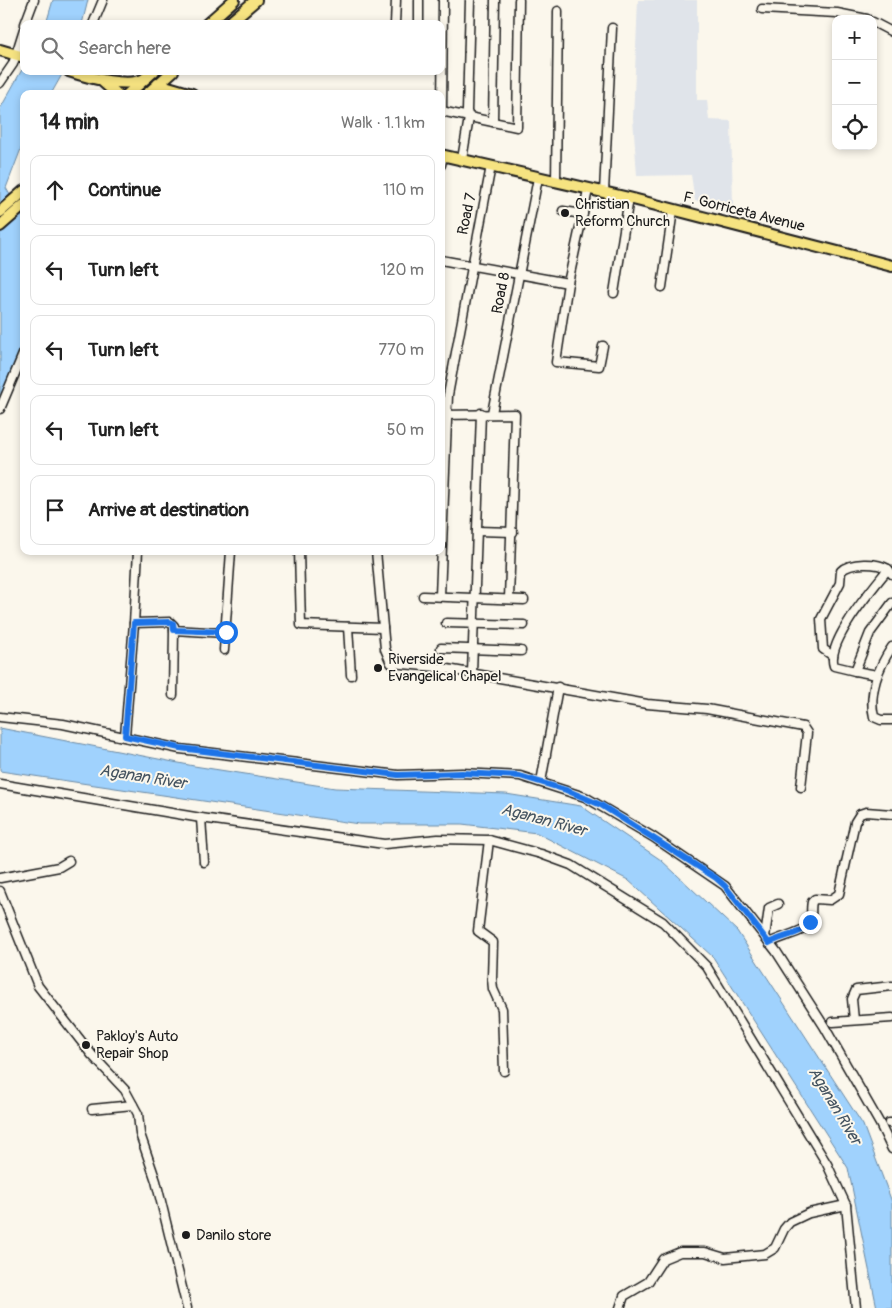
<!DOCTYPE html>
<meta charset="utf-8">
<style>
body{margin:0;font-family:Pangolin,sans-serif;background:#f2f2f2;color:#222}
.controls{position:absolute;right:15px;top:15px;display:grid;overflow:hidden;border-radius:10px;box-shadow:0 2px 8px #0003}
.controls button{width:45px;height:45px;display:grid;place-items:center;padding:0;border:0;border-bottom:1px solid #e0e0e0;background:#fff;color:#222;font:25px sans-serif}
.stop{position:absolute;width:15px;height:15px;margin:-11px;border:4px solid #1a73e8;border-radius:50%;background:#fff}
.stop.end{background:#1a73e8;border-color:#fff;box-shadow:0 1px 5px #0008}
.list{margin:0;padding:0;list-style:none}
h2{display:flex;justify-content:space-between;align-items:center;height:65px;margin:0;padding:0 20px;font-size:21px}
h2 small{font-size:16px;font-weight:400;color:#767676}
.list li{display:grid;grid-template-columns:32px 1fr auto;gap:15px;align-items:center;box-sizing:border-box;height:70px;margin:0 10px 10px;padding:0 10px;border:1px solid #e0e0e0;border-radius:10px}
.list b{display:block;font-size:19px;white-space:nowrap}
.list em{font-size:16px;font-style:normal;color:#767676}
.icon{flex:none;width:28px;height:28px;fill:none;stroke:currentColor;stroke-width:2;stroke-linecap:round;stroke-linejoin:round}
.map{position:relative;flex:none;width:892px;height:1308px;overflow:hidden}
.search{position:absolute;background:#fff;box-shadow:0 2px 8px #0003;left:20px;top:20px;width:425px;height:55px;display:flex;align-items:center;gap:12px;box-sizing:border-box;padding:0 18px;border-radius:10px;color:#767676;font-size:19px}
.panel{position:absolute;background:#fff;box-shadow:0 2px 8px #0003;left:20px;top:90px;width:425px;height:465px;border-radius:10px}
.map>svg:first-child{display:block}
</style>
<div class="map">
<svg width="892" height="1308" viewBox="0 0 892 1308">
<rect width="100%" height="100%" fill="#fbf7ec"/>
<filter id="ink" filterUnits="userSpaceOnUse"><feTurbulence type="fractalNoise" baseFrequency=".02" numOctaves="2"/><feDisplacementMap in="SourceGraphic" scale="10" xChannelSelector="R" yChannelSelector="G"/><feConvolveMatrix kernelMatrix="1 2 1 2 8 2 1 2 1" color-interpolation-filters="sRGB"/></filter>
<g filter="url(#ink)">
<!-- built -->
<polygon fill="#e0e4ea" points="638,0 697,0 697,100 707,100 709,120 731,121 733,205 695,201 691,175 637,176 633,118"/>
<!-- water -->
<g fill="#a0d2fd" stroke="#6b89a3">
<polygon points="53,0 88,0 82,24 46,24"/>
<polygon points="24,66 24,71 64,71 51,94 24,94 24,141 6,188 24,219 24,346 0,402 0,109"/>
<polygon points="0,728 194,766 335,788 506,794 581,806 661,860 737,931 863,1125 892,1202 892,1308 877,1308 848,1168 713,957 628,880 537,833 462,824 359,824 0,771"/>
</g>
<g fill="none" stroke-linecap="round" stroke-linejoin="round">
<defs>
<g id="minor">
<polyline points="419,0 419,24"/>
<polyline points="762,9 837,13 867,19"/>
<polyline points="873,22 892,32"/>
<polyline points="25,24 34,0"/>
<polyline points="93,24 103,0"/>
<polyline points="395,24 396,0"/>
<polyline points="0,83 13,64 24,29"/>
<polyline points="441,111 517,127 519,0"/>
<polyline points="442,111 443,0"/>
<polyline points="493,122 495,0"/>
<polyline points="462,159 469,118 467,111 470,0"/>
<polyline points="441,165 443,155"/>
<polyline points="556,182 558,11"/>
<polyline points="588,190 568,283 556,362 599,366 603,346"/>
<polyline points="604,192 612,28"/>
<polyline points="563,211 583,214"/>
<polyline points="441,260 568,283"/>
<polyline points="662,287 673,210"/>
<polyline points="614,293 629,198"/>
<polyline points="0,409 24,352"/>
<polyline points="492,413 538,178"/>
<polyline points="441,415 515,414 509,599"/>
<polyline points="477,531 513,532"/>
<polyline points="138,551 134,623 170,622 174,626 174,630 225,633"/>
<polyline points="299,551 301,625 383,628"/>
<polyline points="376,551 385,649 391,663 436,667 647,704 707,709 803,727 807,733 801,787"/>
<polyline points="423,596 524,600"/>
<polyline points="440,596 448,395 491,166"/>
<polyline points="446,623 524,625"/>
<polyline points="348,627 351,675"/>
<path d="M892 647C879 666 868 693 874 717L881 720H892"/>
<polyline points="441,648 521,651"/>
<polyline points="224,650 231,551"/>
<path d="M833 656 823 649 821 619 840 583 841 571C850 562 877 562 888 569"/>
<path d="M855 671 834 666C825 643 874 587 888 569L892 574"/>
<polyline points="472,673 481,413"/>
<polyline points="877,675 855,671 870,633 892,603"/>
<polyline points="173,695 174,630"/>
<polyline points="0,717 63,724 180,749 398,775 462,773 520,776 585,797 653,837 725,886 776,951 824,1026 880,1124 892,1149"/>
<polyline points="125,736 134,623"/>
<polyline points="541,782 558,687"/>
<polyline points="0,784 201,818 384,844 438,839 489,840 541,854 571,865 663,922 707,967 827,1164 846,1205 856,1308"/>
<polyline points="201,818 204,862"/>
<polyline points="489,840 478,931 493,942 492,979 493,989 502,1009 504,1071"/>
<polyline points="0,878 59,867 69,861"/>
<polyline points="0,891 38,986 92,1055 125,1090 138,1114 140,1134 156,1181 187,1308"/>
<polyline points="765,937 769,908 778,904"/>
<path d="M769 943C778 938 805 931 809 925 813 919 810 909 812 902L815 899 830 900 839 894 855 822 860 814 866 812 892 814"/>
<polyline points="854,1020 852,999 856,990 892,986"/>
<polyline points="833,1022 892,1018"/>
<polyline points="92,1109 133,1105"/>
<polyline points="889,1123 892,1123"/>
<polyline points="620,1308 624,1296 648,1282 663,1259 680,1252 705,1252 725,1258 765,1254 775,1248 784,1229 790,1222 809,1213 846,1205"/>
</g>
<g id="major">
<polyline points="207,24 234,0"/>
<polyline points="228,24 256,0"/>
<polyline points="0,50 24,57"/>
<path d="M69 71C87 77 132 90 147 77"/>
<polyline points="102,81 117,94"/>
<polyline points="158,84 192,94"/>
<polyline points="128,94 154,71"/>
<polyline points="147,94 173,71"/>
<polyline points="441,155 629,198 892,266"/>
<polyline points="0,212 24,191"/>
<polyline points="0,226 24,205"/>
</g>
</defs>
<!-- minor casing -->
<use href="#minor" stroke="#1c1c1c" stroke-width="11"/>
<!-- major casing -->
<use href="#major" stroke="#1c1c1c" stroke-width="14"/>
<!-- minor -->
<use href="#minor" stroke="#fbf7ec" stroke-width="8"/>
<!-- major -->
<use href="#major" stroke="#f6e381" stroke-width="10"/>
</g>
</g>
<g fill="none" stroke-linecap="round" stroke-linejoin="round" filter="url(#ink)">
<!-- route -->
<path stroke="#1a73e8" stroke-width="6" d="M226 632 174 630 173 623 170 622 134 623 125 736 180 748 398 775 462 773 520 776 566 790 601 805 716 878 725 886 769 943C780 936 805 934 810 922"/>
</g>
<!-- markers -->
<g fill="#1c1c1c" stroke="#fbf7ec" stroke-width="2">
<circle cx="565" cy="213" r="5"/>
<circle cx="378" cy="668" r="5"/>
<circle cx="86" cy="1045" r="5"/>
<circle cx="186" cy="1235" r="5"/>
</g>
<g text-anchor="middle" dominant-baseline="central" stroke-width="4" stroke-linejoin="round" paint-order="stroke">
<!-- poi labels -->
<g font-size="15" fill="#1c1c1c" stroke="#fbf7ec" text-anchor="start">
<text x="575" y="204">Christian<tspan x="575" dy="17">Reform Church</tspan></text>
<text x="388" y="659">Riverside<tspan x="388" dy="17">Evangelical Chapel</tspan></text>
<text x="96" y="1036">Pakloy's Auto<tspan x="96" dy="17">Repair Shop</tspan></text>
<text x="196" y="1235">Danilo store</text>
</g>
<!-- street labels -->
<g font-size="15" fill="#1c1c1c" stroke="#fbf7ec">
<text transform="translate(744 212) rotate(14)">F. Gorriceta Avenue</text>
<text transform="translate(467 214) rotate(-78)">Road 7</text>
<text transform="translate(501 293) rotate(-79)">Road 8</text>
</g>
<!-- water labels -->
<g font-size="16" font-style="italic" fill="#445360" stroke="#fbf7ec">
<text transform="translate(143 777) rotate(9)">Aganan River</text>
<text transform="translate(544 820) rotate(15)">Aganan River</text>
<text transform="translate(835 1106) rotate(59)">Aganan River</text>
</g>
</g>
</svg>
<div class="controls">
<button>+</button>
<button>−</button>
<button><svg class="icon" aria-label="locate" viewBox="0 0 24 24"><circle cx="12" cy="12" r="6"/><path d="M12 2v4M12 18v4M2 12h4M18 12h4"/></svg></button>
</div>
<div class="stop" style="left:226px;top:632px"></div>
<div class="stop end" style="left:810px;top:922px"></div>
<div class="search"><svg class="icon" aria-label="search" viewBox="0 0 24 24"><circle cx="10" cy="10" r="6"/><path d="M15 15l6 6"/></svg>Search here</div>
<section class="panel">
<h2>14 min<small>Walk · 1.1 km</small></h2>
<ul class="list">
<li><svg class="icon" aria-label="ahead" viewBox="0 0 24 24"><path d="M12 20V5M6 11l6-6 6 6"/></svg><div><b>Continue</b></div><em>110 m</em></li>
<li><svg class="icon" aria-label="left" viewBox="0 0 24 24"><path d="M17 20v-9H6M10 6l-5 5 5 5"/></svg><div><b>Turn left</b></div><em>120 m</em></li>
<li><svg class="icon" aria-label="left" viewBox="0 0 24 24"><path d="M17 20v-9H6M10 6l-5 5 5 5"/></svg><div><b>Turn left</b></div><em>770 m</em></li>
<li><svg class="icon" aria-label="left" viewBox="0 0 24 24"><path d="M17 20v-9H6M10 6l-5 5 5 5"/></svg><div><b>Turn left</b></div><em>50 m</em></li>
<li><svg class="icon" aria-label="arrive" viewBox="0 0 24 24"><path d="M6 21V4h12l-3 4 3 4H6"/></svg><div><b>Arrive at destination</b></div></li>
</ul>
</section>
</div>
